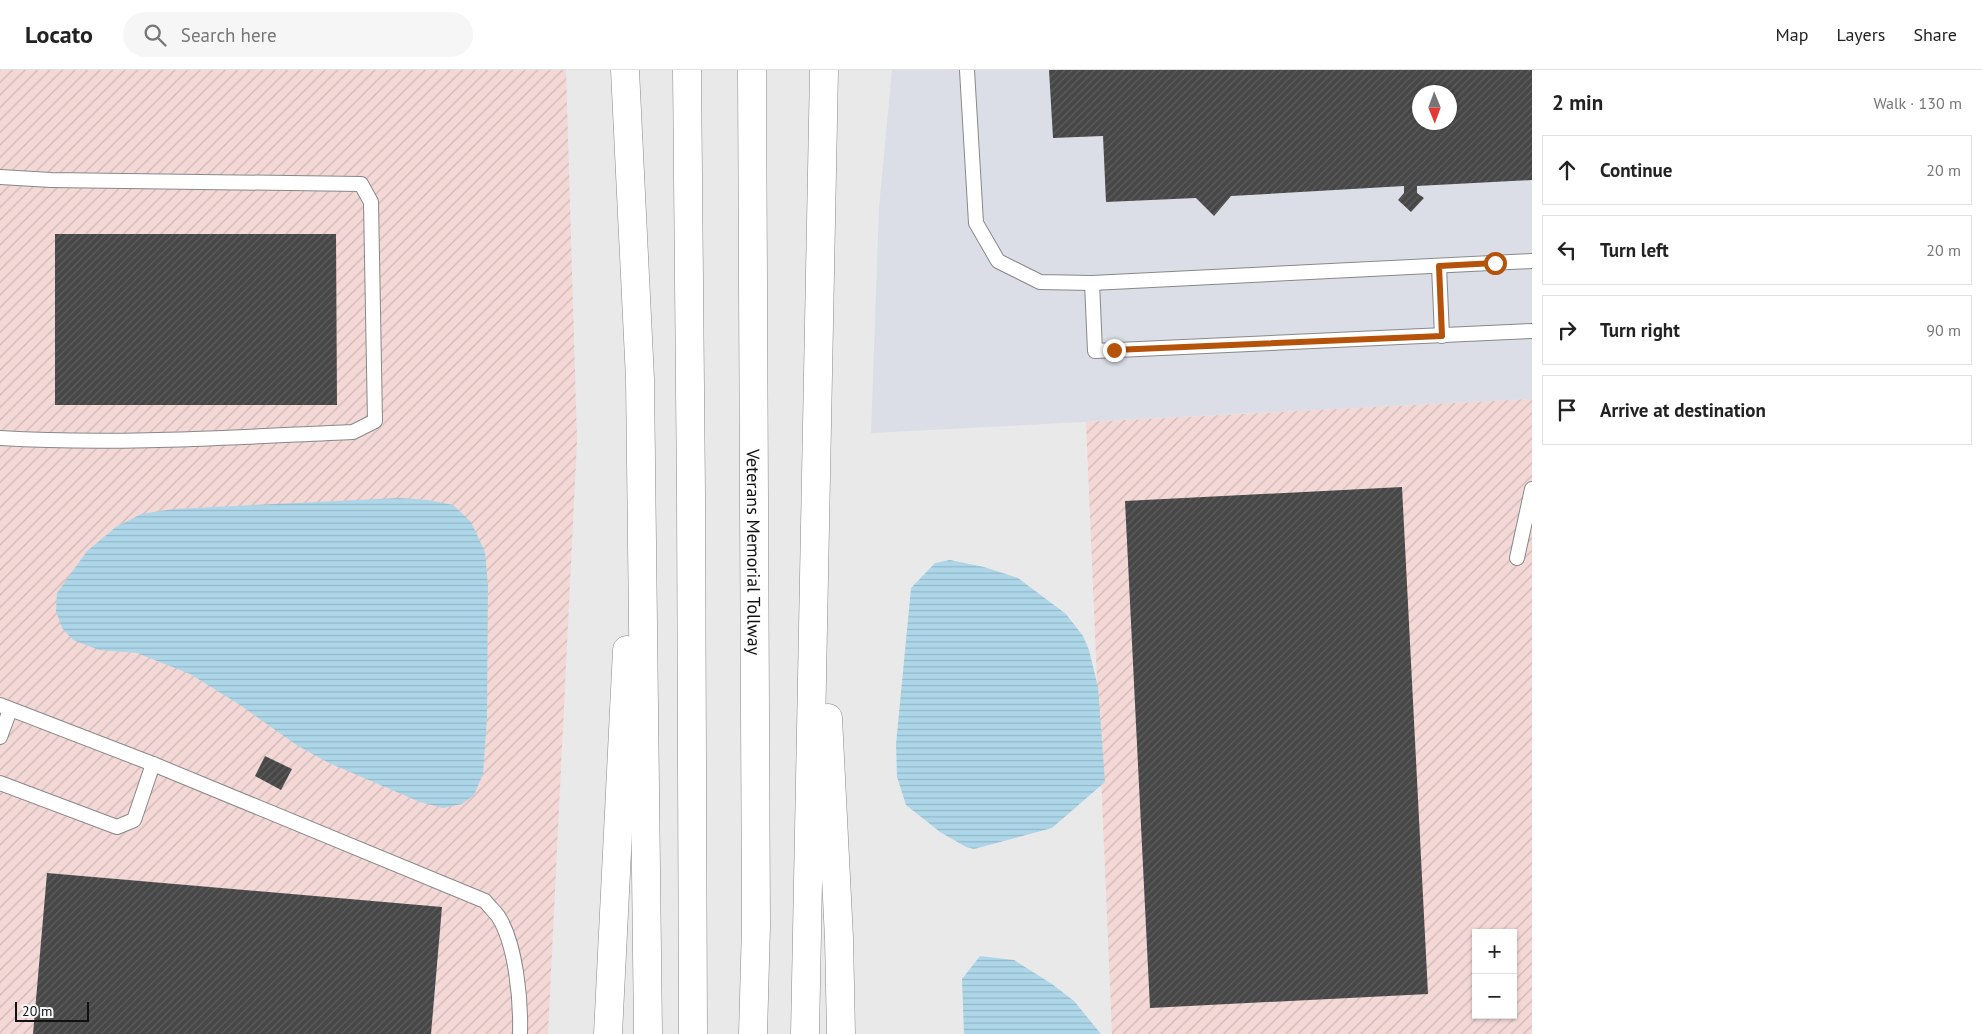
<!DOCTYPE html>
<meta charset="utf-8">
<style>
body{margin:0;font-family:"PT Sans",sans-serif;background:#f6f6f6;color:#222}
.controls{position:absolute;right:15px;bottom:15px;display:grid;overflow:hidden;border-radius:0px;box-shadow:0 1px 4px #0004}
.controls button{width:45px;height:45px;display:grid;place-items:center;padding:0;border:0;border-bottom:1px solid #e0e0e0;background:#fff;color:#222;font:25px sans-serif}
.compass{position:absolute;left:1412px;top:15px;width:45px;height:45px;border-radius:50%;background:#fff;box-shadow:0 1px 4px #0004;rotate:179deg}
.scale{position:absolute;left:15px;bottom:12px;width:74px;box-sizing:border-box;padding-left:5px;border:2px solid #111112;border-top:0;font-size:14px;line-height:18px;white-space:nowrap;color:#111112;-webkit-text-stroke:4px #f6f7f8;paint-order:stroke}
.stop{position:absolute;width:15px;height:15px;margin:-11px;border:4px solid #b45309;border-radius:50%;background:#fff}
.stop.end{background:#b45309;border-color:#fff;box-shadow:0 1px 5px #0008}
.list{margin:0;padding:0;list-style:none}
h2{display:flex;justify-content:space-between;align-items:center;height:65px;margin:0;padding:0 20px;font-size:21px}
h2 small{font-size:16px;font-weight:400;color:#767676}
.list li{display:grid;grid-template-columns:32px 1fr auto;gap:15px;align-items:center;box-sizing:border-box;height:70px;margin:0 10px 10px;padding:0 10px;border:1px solid #e0e0e0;border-radius:0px}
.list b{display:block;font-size:19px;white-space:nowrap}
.list em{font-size:16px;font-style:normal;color:#767676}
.icon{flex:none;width:28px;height:28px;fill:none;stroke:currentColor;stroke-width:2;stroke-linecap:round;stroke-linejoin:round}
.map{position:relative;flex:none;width:1532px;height:964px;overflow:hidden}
header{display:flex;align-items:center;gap:30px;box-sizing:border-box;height:70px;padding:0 25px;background:#fff;border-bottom:1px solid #e0e0e0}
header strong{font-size:24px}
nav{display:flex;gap:28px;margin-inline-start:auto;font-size:18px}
.search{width:350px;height:45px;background:#f6f6f6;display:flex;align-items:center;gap:12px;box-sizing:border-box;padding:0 18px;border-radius:28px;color:#767676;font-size:19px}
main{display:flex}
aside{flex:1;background:#fff}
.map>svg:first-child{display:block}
</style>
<header>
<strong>Locato</strong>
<div class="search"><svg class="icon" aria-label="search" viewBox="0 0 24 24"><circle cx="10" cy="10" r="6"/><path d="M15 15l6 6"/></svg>Search here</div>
<nav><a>Map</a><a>Layers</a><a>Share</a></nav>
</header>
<main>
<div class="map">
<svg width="1532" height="964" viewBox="0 0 1532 964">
<defs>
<pattern id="industrial-furrows" width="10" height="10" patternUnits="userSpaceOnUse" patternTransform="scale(1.25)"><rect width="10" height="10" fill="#f3d8d6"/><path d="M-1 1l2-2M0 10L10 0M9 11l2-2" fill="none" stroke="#cfb8b7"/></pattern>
<pattern id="water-rules" width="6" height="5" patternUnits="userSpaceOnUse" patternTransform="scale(1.25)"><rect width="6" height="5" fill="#add7e9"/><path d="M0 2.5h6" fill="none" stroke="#94b8c7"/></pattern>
<pattern id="building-hatch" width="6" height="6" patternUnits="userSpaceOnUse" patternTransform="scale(1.25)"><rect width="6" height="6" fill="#484747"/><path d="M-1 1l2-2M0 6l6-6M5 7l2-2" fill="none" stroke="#5e5e5e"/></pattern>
</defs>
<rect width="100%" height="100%" fill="#e9e9ea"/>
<!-- built -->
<path fill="#dcdee7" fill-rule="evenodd" d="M892 0H1532V329L871 363 879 137ZM1420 22H1450V52H1420Z"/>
<!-- industrial -->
<g fill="url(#industrial-furrows)" fill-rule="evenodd">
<polygon points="0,0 566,0 577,370 548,964 0,964"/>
<path d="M1532 329V964H1112L1086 352ZM1476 863H1513V945H1476Z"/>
</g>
<!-- water -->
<g fill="url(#water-rules)">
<polygon points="399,428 428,430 453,435 471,452 485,482 488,515 487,648 483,704 474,725 462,734 443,738 420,732 329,693 298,676 240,635 190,604 137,583 99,580 73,570 62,558 56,541 57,523 87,481 116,457 141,444 173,439"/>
<polygon points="950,490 984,497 1018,508 1066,544 1083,566 1089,580 1098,617 1105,712 1052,758 974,779 966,777 940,762 906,735 897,707 896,674 911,518 935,493"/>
<polygon points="980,886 1014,890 1052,914 1074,931 1101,964 964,964 962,909"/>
</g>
<!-- building -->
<g fill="url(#building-hatch)" fill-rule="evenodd">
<path d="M1049 0H1532V110L1417 116V123L1424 128 1411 142 1398 130 1404 123V116L1231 126 1214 146 1196 128 1106 132 1103 66 1053 68ZM1420 22H1450V52H1420Z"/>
<polygon points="55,164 336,164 337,335 55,335"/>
<polygon points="1402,417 1428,924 1150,938 1125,431"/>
<polygon points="265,686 292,699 281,720 255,706"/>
<polygon points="47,803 442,837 431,964 33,964"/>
</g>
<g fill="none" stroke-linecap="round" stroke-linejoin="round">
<defs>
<g id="lane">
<polyline points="967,0 976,153 998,191 1040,212 1092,213 1532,191"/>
<path d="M0 107 51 110 361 114 371 132 375 351 353 362C236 367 117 375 0 368"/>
<polyline points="1439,196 1442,266"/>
<polyline points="1092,213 1095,281 1532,261"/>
<polyline points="1517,488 1532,419"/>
<path d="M0 635 153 694 485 831C489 836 494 841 498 846 516 874 521 930 520 964"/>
<polyline points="0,667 10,640"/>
<polyline points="0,713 117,757 134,750 153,694"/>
</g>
<g id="highway">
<polyline points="625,0 640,309 648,964"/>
<polyline points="687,0 691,423 693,964"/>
<path id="s1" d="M752 0 756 856 753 964"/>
<polyline points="828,648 839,868 841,964"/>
<polyline points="608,964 627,580"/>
<polyline points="805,964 824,0"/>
</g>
</defs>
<!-- lane casing -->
<use href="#lane" stroke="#888889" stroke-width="16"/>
<!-- highway casing -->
<use href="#highway" stroke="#888889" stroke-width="29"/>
<!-- lane -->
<use href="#lane" stroke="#fff" stroke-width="14"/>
<!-- highway -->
<use href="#highway" stroke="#fff" stroke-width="28"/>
</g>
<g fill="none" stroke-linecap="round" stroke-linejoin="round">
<!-- route -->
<polyline stroke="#b45309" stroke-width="6" points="1114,280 1442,266 1439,196 1495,193"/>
</g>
<g text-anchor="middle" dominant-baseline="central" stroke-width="5" stroke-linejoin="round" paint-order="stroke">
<!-- street labels -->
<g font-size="18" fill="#111112" stroke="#f6f7f8">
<text stroke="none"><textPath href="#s1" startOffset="482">Veterans Memorial Tollway</textPath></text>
</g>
</g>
</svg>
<div class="controls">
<button>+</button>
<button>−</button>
</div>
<svg class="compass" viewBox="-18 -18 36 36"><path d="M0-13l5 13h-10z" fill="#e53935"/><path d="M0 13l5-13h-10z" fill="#767676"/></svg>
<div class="scale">20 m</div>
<div class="stop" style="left:1495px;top:193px"></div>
<div class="stop end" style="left:1114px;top:280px"></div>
</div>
<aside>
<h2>2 min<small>Walk · 130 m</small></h2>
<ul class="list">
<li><svg class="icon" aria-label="ahead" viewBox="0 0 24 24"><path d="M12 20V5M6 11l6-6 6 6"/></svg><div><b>Continue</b></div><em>20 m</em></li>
<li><svg class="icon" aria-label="left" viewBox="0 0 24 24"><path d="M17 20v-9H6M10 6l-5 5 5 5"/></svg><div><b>Turn left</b></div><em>20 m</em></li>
<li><svg class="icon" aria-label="right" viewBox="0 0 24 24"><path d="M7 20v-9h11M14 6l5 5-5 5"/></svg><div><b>Turn right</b></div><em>90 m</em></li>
<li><svg class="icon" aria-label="arrive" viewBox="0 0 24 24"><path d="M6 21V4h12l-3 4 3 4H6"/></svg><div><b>Arrive at destination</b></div></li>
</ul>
</aside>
</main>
